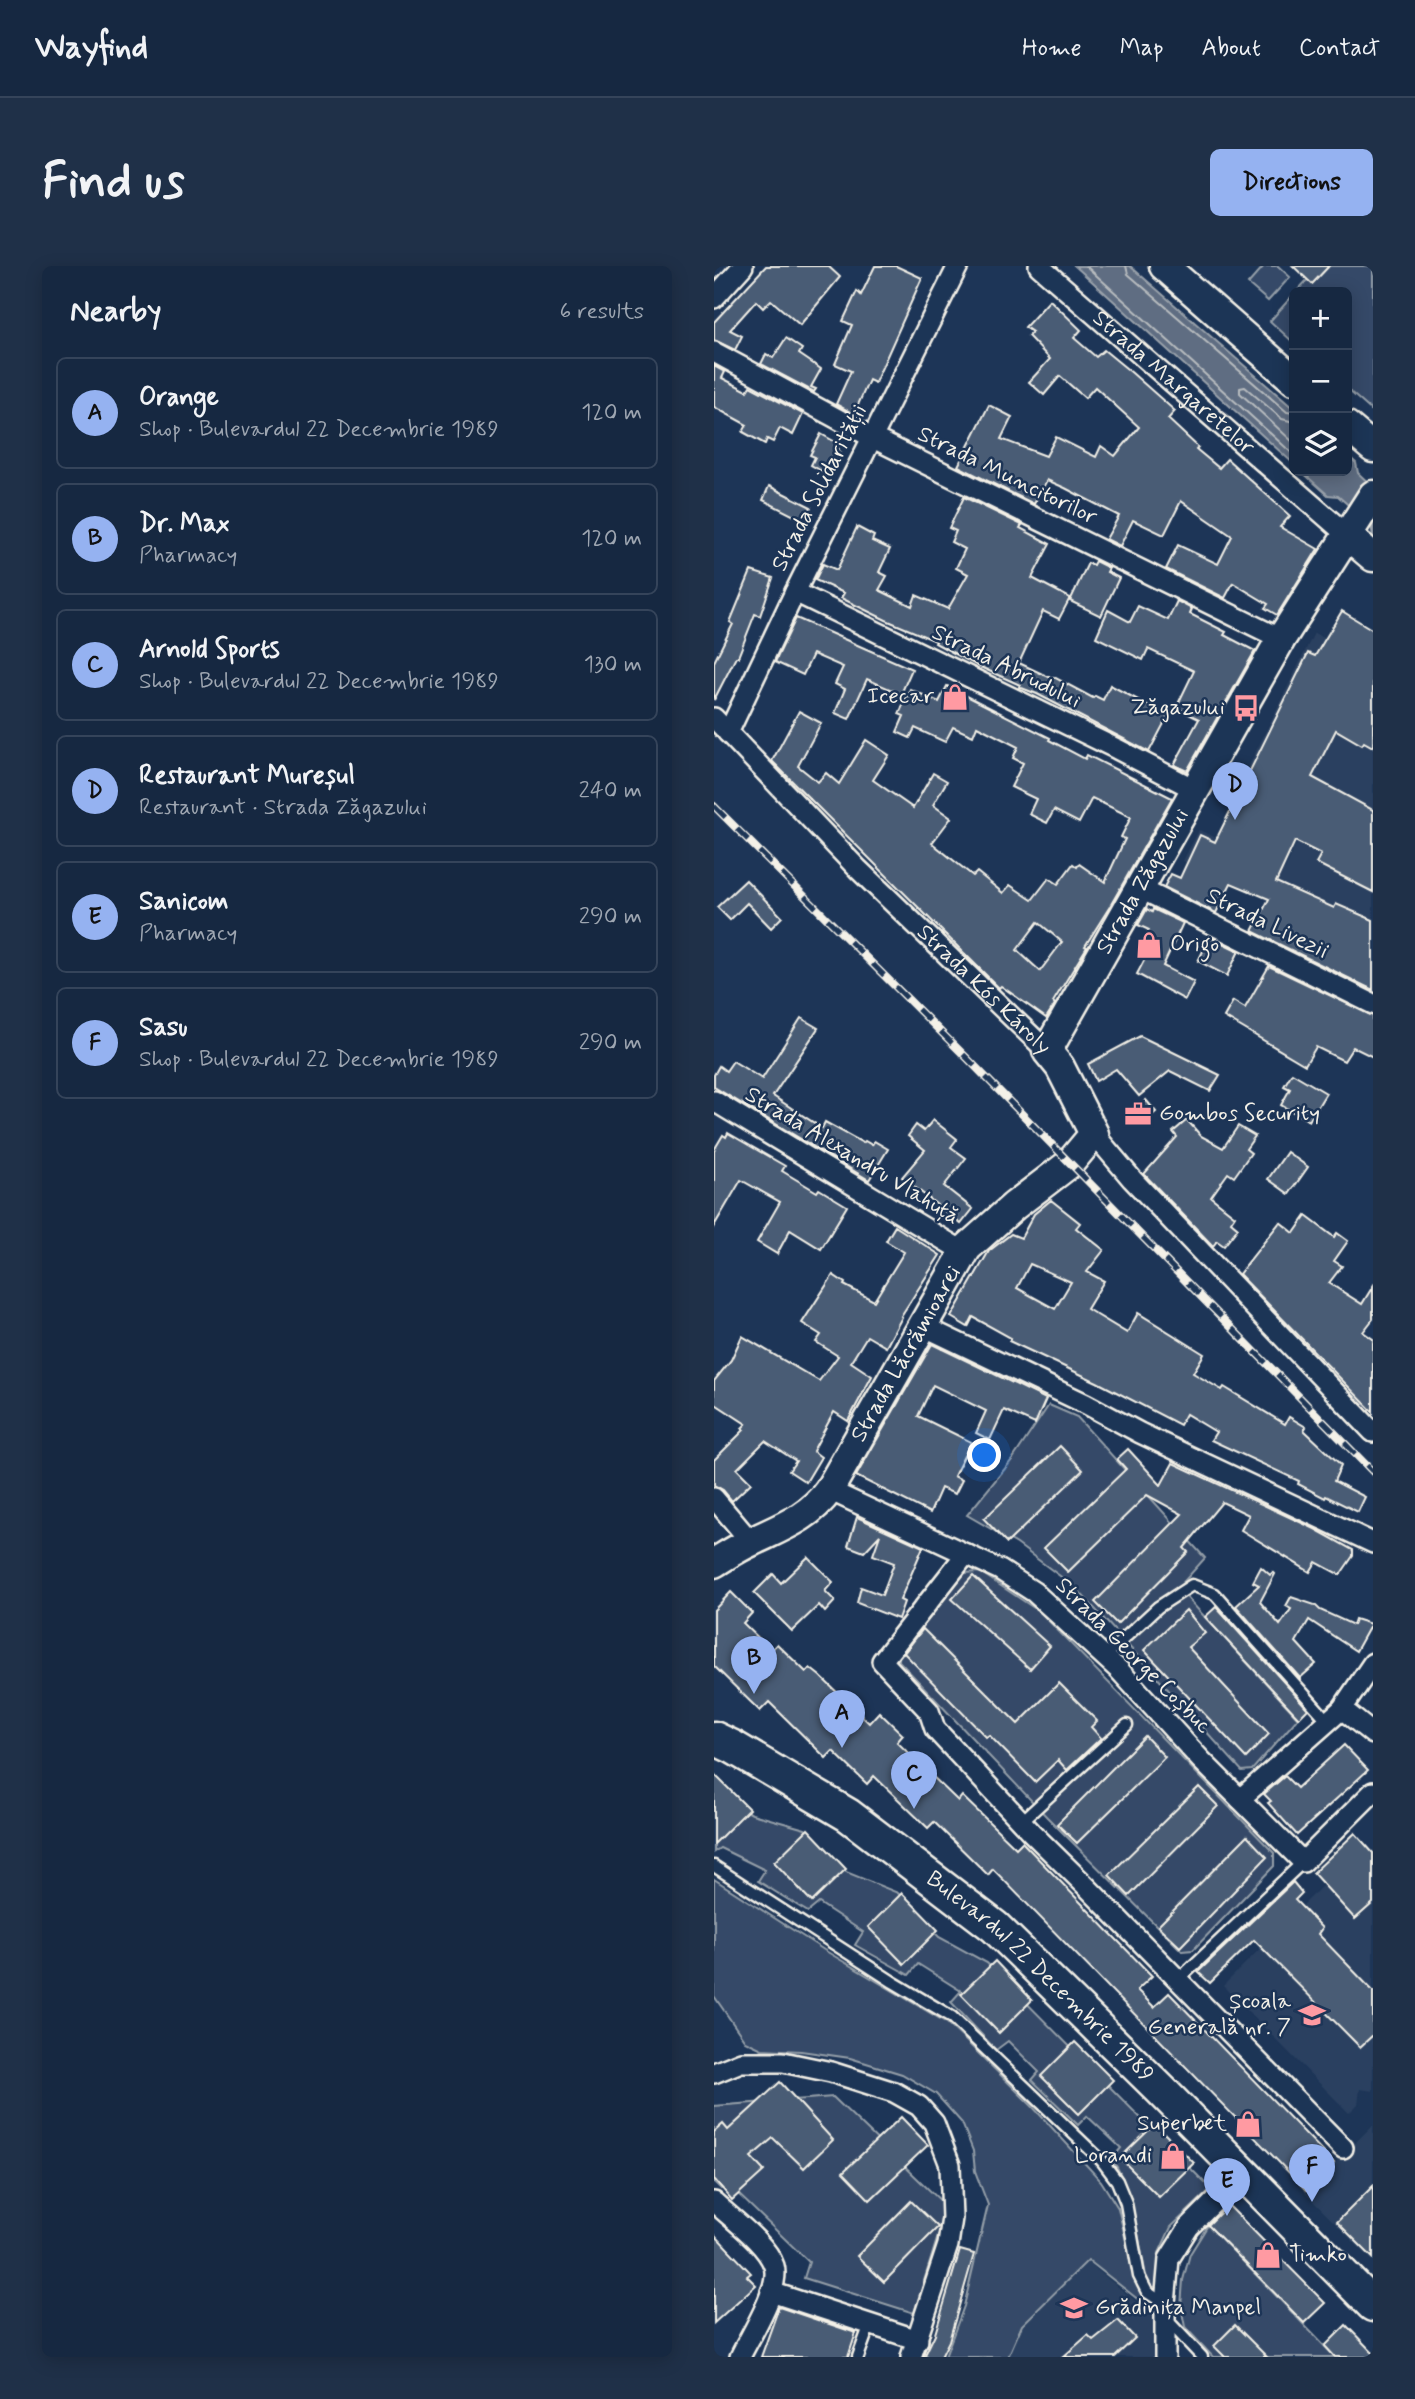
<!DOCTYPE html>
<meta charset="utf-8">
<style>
body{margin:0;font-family:Mynerve,sans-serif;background:#1f3048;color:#f1f3f6}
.controls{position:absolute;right:21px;top:21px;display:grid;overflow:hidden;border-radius:10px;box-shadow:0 4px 18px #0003}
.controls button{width:63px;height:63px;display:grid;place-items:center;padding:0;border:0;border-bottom:2px solid #35445a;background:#162841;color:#f1f3f6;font:35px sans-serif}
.you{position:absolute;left:271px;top:1190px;width:24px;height:24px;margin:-18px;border:5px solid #fff;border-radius:50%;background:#1a73e8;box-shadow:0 0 0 10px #1a73e833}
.badge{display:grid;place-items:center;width:46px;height:46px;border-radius:50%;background:#95b2f1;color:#111;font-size:23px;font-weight:700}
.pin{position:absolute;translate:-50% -58px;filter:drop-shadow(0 2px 4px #0008)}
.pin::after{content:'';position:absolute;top:37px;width:24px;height:21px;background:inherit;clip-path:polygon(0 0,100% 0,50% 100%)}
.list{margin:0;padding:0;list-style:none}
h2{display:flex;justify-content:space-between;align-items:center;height:91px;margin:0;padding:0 28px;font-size:30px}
h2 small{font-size:23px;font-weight:400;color:#9ea6b1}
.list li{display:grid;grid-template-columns:46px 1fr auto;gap:21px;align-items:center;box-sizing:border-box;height:112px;margin:0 14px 14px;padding:0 14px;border:2px solid #35445a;border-radius:10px}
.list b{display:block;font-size:26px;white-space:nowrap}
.list p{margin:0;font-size:23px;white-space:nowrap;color:#9ea6b1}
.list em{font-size:23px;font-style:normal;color:#9ea6b1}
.icon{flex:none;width:38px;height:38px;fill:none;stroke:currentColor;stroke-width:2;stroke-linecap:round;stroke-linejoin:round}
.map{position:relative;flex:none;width:659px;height:2091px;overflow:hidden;border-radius:10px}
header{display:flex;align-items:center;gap:42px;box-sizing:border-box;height:98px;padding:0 35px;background:#162841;border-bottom:2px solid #35445a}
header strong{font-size:33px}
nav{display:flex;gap:38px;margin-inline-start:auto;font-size:24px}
.intro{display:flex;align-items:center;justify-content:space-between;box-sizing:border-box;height:168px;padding:0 42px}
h1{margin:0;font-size:49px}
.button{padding:18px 32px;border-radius:10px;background:#95b2f1;color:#111;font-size:24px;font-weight:700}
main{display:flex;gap:42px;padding:0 42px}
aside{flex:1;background:#162841;border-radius:10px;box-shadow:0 4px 18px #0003}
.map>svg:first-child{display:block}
</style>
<header>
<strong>Wayfind</strong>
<nav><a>Home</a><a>Map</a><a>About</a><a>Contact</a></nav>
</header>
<div class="intro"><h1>Find us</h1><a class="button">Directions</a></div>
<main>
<aside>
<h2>Nearby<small>6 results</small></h2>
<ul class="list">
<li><span class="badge">A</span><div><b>Orange</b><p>Shop · Bulevardul 22 Decembrie 1989</p></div><em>120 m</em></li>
<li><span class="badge">B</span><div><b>Dr. Max</b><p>Pharmacy</p></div><em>120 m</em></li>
<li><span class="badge">C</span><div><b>Arnold Sports</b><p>Shop · Bulevardul 22 Decembrie 1989</p></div><em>130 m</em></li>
<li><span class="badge">D</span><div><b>Restaurant Mureșul</b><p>Restaurant · Strada Zăgazului</p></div><em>240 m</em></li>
<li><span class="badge">E</span><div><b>Sanicom</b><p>Pharmacy</p></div><em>290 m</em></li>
<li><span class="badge">F</span><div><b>Sasu</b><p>Shop · Bulevardul 22 Decembrie 1989</p></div><em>290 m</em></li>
</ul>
</aside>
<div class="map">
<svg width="659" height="2091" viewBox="0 0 659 2091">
<rect width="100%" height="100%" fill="#1d3557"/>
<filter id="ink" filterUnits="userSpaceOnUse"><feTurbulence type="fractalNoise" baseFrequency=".0143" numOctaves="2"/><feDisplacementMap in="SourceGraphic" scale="14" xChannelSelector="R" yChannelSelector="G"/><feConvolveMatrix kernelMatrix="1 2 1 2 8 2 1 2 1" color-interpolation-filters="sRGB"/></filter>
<g filter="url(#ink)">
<!-- built -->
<g fill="#2a4060">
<polygon points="600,367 659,399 659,683 469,595 485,564 571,603 592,555 524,522"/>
<polygon points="636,1596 659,1622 659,1825 646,1823 644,1838 635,1847 509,1720 606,1622"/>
<polygon points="659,1859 659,1995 591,1927"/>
<polygon points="350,1977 440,2050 441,2091 275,2091"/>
</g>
<!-- green -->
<g fill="#354a67" stroke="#949ea8" stroke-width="2">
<polygon points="550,0 564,0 576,11 554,35 534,18"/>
<polygon points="615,0 659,0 659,146 633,123 633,26 582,26 594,13 599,17"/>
<polygon points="580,28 580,77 556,55"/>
<polygon points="335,1139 363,1151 491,1292 464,1322 584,1452 538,1504 528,1505 362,1322 303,1278 253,1249 298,1194"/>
<polygon points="266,1306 326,1346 560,1587 560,1600 479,1684 468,1685 333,1551 185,1395 185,1383 250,1307"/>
<path d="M0 1527 38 1548 91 1563 132 1606 184 1627 225 1671 273 1697 497 1923 457 1961 445 1987 442 2023 434 2018C423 1974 423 1931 398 1893L407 1882 373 1850 364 1859 318 1814 325 1806 294 1775 282 1784 237 1736 247 1725 204 1698 195 1709 141 1679 149 1666 105 1637 94 1646 44 1615 51 1604 6 1582 0 1586Z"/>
<polygon points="0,1613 110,1684 233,1757 252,1775 318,1840 387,1915 404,1942 421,2012 440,2036 440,2046 374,1994 308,2059 294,2091 231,2091 250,2040 274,1939 261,1905 259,1885 248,1857 222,1828 188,1808 136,1792 87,1785 48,1783 31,1775 0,1730"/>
<polygon points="119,1831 233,1941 200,2047 90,2012 95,1996 18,1922 7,1923 0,1916 0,1840"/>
<polygon points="494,1959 621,2091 499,2091 471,2061 467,2041 469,2014 476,1988"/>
</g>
<!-- water -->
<g fill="#5e6d82" stroke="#9aa2ab" stroke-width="2">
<polygon points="361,0 416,0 580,143 580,198"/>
<polygon points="633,189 642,197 644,207 659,221 659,270 657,259 624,230 614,229 587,205 633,205"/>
</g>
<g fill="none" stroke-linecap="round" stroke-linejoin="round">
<!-- shore -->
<g stroke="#b8bcbf" stroke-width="2">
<polyline points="372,0 580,189"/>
<polyline points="412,0 414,8 573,146 580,147"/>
<polyline points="580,156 568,153 531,121 526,122 526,127 580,177"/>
</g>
</g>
<!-- building -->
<g fill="#485b74" stroke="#f4f1e8" stroke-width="2" fill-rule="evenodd">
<polygon points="52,0 114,0 126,11 86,59 57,34 49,42 42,35 16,64 28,70 21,84 0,74 0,56"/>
<polygon points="161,0 182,0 208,12 161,117 155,114 140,148 122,138 137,105 121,98 138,59 129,55 143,25 147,29"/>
<polygon points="579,0 615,0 598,18"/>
<polygon points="336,34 367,64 360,72 382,91 390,84 418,107 461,145 454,153 484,181 482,183 505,202 513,193 576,250 566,261 604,283 563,349 551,342 554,338 519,317 511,332 452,303 464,279 504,298 518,270 467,235 450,269 419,254 406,280 392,273 405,250 351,222 333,214 320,238 244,200 275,139 298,151 287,173 332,190 342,171 382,191 387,180 401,190 425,161 381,121 371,132 346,110 330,129 315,116 336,93 314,70 318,66 311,61"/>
<polygon points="72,72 88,83 85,88 107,103 97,121 102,123 100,126 47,98 52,88 59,92"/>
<polygon points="0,100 11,106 8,112 33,125 36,120 89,148 79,169 66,162 59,176 53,173 51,178 29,166 33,159 0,141"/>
<polygon points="107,168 123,177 126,188 115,209 97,199 101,191 96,189"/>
<polygon points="55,220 97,241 90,255 49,234"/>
<polygon points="250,231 308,259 306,262 336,278 318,312 356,332 345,353 329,345 305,397 339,413 340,411 379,432 381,430 389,434 396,419 454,450 435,486 323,428 305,421 306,419 264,400 221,377 222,375 172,354 127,332 130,327 101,314 109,298 123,304 143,261 160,270 158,275 176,283 165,306 173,310 165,324 198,340 202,329 234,343 254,308 242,302 251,283 237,276 242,265 235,262"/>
<polygon points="381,295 395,302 393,306 405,312 387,350 356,335 374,297 379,299"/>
<polygon points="37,305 59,312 46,350 41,348 24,391 22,391 0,434 0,396 19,358 16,356"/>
<polygon points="463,335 478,343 476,348 512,366 510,369 541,385 473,505 460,499 485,453 462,442 480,405 434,383 429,394 382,371 394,344 416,356 424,340 454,354"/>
<polygon points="628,345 659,364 659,481 650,476 648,479 622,464 598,511 659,544 659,626 602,597 607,588 581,575 562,616 620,642 622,638 659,654 659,724 538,665 555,633 517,617 502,647 450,621 457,608 466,612 486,569 501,576 594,387 601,390"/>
<polygon points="82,352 198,403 187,428 153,413 135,453 121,447 131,423 121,418 129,401 99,388 89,409 61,396"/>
<path d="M233 420 336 472 335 474 371 493 373 489 458 532 395 642 371 680 373 681 339 736 341 738 332 752 287 720 285 722 58 495 85 445 107 457 84 500 104 516 112 507 125 518 152 474 175 489 159 514 199 542 219 507 233 515 219 539 237 552 218 577 259 610 263 606 289 627 296 619 318 634 335 612 344 618 359 598 363 601 365 598 391 616 411 573 407 571 417 551 378 532 365 557 340 544 333 557 315 548 322 533 297 521 309 497 299 492 304 481 263 460 259 470 239 461 231 476 201 462 196 472 183 466 190 450 185 448 196 423 225 436ZM324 656 348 676 326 705 303 684Z"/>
<polygon points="32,614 68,651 57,662 33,637 16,654 3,641"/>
<polygon points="433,643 438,646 439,643 469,657 449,700 480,716 471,734 423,708 432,691 424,687 435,664 424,659"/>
<polygon points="496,671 525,685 513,710 484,695"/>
<polygon points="555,700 659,750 659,791 639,781 630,795 602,781 591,799 510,751 519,735 531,742"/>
<polygon points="87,752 104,762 59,830 108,862 111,856 149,877 151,875 158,879 160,875 174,883 155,914 0,821 0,809 5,800 12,805 19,795 48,813"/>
<polygon points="426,770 506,809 496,825 456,805 425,830 402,803 382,815 374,798"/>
<polygon points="578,807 612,827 595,855 567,839 576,823 570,820"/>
<polygon points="432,834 442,846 427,859 417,849"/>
<polygon points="219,854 243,873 237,881 252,892 230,920 259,943 247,958 188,911 211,884 194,870 202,859 210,865"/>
<polygon points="473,854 487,870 509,882 524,860 541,870 532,883 537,887 520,911 514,907 497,931 521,950 517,956 524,962 510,980 503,975 499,980 430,908 463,871 459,866"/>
<polygon points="14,867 71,900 68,905 103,926 105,923 133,940 107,983 76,964 63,988 43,976 66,936 27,914 0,960 0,884 9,869 12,871"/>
<polygon points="573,886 594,901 575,928 554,913"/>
<path d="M337 934 366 957 362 962 390 984 373 1006 390 1015 373 1043 413 1067 424 1047 490 1088 479 1107 508 1124 510 1121 571 1158 575 1151 592 1161 590 1164 627 1199 620 1215 651 1231 644 1246 612 1230 611 1232 584 1218 585 1215 497 1174 502 1166 472 1148 466 1159 383 1116 295 1075 297 1072 259 1051 254 1061 237 1051 275 985 297 968 307 972 320 948ZM316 998 357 1016 341 1043 303 1022Z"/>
<polygon points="592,950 620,971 623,967 634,975 620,995 628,1000 615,1017 648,1038 659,1020 659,1053 649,1066 659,1073 659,1146 525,1008 566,956 580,967"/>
<polygon points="181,960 226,989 187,1050 188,1051 172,1081 153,1070 137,1096 158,1110 134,1155 120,1146 99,1185 107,1191 92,1216 75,1205 82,1195 51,1175 23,1203 37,1217 18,1235 9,1224 0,1219 0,1194 30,1164 28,1162 32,1158 0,1137 0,1115 17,1094 28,1070 105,1115 124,1090 102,1076 107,1069 88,1057 119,1009 131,1017 130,1019 160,1035 190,986 172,975"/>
<polygon points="218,1078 332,1133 321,1158 290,1144 276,1174 262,1167 272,1145 219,1119 204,1150 257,1176 240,1210 248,1214 241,1228 227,1222 216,1247 142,1210"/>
<polygon points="346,1180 369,1204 293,1277 270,1253"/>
<polygon points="414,1183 447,1219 459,1197 601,1263 639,1284 639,1290 626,1309 602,1296 596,1306 527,1264 535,1249 508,1236 470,1282 474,1286 403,1358 381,1336 468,1248 433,1229 354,1306 330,1282 412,1203 403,1193"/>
<polygon points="143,1251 209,1281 186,1334 190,1336 184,1353 143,1337 147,1321 168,1329 180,1297 159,1289 166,1269 150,1286 134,1280"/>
<polygon points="94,1291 119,1316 111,1325 121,1335 111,1346 105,1339 78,1365 40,1327 59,1308 67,1317"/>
<polygon points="547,1301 556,1309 559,1306 561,1308 546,1336 566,1359 577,1343 572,1340 577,1331 601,1339 606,1344 639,1359 641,1353 657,1358 642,1385 595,1354 582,1376 602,1398 586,1412 522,1340 545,1319 539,1316"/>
<polygon points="259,1310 336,1380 316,1403 238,1333"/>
<polygon points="17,1326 38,1347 29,1357 57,1384 63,1378 92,1406 96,1402 106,1410 155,1457 165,1446 189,1469 183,1476 244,1535 248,1530 302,1582 308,1576 438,1710 423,1724 440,1741 455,1727 620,1897 592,1924 279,1603 274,1609 220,1556 214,1562 160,1510 153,1518 119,1485 112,1492 55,1436 46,1445 0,1400 0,1344"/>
<polygon points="502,1341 594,1443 585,1452 491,1351"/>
<polygon points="472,1344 491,1367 474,1381 555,1468 532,1492 430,1384"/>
<polygon points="209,1363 304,1458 345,1417 383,1455 377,1461 387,1472 353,1504 344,1494 321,1516 275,1469 272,1471 190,1387"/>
<polygon points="431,1470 451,1491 363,1577 343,1558"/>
<polygon points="630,1479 654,1504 583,1569 554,1537 557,1535 550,1528 571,1510 583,1522"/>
<polygon points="0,1508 35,1543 0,1578"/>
<polygon points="485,1521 504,1540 415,1630 395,1609"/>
<polygon points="94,1563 132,1603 98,1636 60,1596"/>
<polygon points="641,1567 659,1587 659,1637 641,1653 599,1607"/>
<polygon points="533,1570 553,1591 466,1681 444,1660"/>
<polygon points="579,1616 588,1627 581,1634 608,1662 604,1668 659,1725 659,1769 646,1781 540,1674 496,1717 484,1706"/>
<polygon points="188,1627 224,1664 190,1698 154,1661"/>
<polygon points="281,1695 318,1734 285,1767 247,1728"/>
<polygon points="361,1776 399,1814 365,1848 327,1810"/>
<polygon points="66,1816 119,1874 90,1902 59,1872 37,1891 50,1905 18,1934 0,1913 0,1866 9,1858 14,1864"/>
<polygon points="187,1851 214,1879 156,1934 129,1906"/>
<polygon points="441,1858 480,1897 445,1931 406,1892"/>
<polygon points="659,1920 659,1992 623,1956"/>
<polygon points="197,1935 224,1961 170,2016 143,1990"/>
<polygon points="514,1939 611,2037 590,2057 494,1959"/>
<polygon points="0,1968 37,2007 33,2010 42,2019 0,2057"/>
<polygon points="246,1984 260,1988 235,2075 227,2091 210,2091 221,2068"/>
<polygon points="65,2041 142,2067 134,2091 47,2091"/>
<polygon points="404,2054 421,2072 401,2091 349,2091 374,2069 379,2074"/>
<polygon points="521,2059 553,2091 511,2091 500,2080"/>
<polygon points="632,2059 659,2087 659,2091 621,2091 611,2080"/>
</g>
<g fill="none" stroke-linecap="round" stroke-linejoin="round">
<defs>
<g id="lane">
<polyline points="391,1390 444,1341 478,1319 501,1328 614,1455"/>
<polyline points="307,1556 413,1459"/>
<polyline points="0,1600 179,1716 238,1751 388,1895 403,1915 412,1937 425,2010 433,2026 451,2038"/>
<polyline points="463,1715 589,1596"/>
<polyline points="454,2055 488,2091"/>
<polyline points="144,2091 156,2058"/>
</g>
<g id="street">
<path id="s1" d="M325 0 633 269"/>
<polyline points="0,32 29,0"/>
<polyline points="0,86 159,172 567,373"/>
<polyline points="81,326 403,483 480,523"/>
<path id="s2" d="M0 452 144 603 333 785"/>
<polyline points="14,467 81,326 244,0"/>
<polyline points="425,622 659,738"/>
<polyline points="0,835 250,986"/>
<polyline points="380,868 418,913 659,1166"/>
<polyline points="209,1060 372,1138 426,1167 659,1277"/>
<polyline points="115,1224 286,1304 320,1326 405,1404 487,1494 589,1596 659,1526"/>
<polyline points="0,1232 37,1276"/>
<polyline points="252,1288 168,1395 215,1445 221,1463 318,1567 370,1618 629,1882"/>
<polyline points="628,1443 659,1468"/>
<polyline points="526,1533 628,1443 659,1397"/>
<polyline points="0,1807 27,1796 69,1796 117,1806 180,1826 205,1840 220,1857 236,1899 238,1952 234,1979 197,2091"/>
<path d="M0 1936C17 1952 53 1978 60 2000 67 2022 36 2070 26 2091"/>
<polyline points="57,2026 204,2074"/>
<polyline points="451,2091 451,2038 455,1993 475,1961 528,1908"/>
</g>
<g id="secondary">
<polyline points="450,0 580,114"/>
<polyline points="633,160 659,182"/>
<polyline points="633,269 659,291"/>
<path id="s3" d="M0 1297C13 1289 25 1281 39 1275 68 1261 96 1251 115 1224L253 982 300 940 355 898 380 868 346 801 333 785 567 373 659 229"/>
</g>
<g id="primary">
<path id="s4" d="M0 1472 19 1481 134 1549 281 1661 446 1823 659 2039"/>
</g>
</defs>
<!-- lane casing -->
<use href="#lane" stroke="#f4f1e8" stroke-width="15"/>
<!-- street casing -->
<use href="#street" stroke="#f4f1e8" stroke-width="24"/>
<!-- secondary casing -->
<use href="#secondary" stroke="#f4f1e8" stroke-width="33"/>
<!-- primary casing -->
<use href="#primary" stroke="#f4f1e8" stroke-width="37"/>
<!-- lane -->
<use href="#lane" stroke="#1d3557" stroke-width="10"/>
<!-- street -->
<use href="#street" stroke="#1d3557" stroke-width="19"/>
<!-- secondary -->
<use href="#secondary" stroke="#1d3557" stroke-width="28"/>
<!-- primary -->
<use href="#primary" stroke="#1d3557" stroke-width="32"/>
<defs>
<polyline id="rail" points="0,540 253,792 659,1206"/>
</defs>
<!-- rail casing -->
<use href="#rail" stroke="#f4f1e8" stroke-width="8"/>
<!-- rail -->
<use href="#rail" stroke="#1d3557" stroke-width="5" stroke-dasharray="16" stroke-linecap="butt"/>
</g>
</g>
<!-- icons -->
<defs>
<symbol id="shop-bare" viewBox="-9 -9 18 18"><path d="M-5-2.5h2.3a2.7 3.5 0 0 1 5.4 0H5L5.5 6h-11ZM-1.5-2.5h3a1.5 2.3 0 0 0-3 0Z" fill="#ff9aa2" stroke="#1d3557" stroke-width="2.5" paint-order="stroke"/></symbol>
<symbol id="bus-bare" viewBox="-9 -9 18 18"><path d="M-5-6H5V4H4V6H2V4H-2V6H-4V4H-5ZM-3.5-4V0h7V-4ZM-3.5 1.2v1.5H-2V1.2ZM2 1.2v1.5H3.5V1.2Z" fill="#ff9aa2" stroke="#1d3557" stroke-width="2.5" paint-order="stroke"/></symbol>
<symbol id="office-bare" viewBox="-9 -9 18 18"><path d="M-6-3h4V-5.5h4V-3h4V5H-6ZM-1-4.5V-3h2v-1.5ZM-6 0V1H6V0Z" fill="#ff9aa2" stroke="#1d3557" stroke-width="2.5" paint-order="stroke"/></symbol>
<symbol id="school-bare" viewBox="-9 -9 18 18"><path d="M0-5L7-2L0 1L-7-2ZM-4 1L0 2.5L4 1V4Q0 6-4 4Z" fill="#ff9aa2" stroke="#1d3557" stroke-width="2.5" paint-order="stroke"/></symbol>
</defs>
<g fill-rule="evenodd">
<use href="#shop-bare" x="222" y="412" width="38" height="38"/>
<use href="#bus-bare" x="513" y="423" width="38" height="38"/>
<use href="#shop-bare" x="416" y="660" width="38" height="38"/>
<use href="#office-bare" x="405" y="829" width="38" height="38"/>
<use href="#school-bare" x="579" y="1730" width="38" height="38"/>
<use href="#shop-bare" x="515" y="1839" width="38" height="38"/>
<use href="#shop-bare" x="440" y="1871" width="38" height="38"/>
<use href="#shop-bare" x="535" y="1970" width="38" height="38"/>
<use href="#school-bare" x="341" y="2023" width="38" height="38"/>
</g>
<g text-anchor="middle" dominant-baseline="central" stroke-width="5" stroke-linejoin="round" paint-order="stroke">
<!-- street labels -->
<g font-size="23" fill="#f4f1e8" stroke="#1d3557">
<text stroke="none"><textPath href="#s1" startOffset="178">Strada Margaretelor</textPath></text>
<text transform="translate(293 210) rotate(26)">Strada Muncitorilor</text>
<text transform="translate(106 222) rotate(-63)">Strada Solidarității</text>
<text transform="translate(292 401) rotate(26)">Strada Abrudului</text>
<text stroke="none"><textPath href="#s3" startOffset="878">Strada Zăgazului</textPath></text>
<text transform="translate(553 658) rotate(26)">Strada Livezii</text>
<text stroke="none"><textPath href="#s2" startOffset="383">Strada Kós Károly</textPath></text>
<text transform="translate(138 890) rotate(31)">Strada Alexandru Vlahuță</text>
<text stroke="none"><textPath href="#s3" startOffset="294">Strada Lăcrămioarei</textPath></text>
<text transform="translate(419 1390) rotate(45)">Strada George Coșbuc</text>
<text stroke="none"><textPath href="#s4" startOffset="406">Bulevardul 22 Decembrie 1989</textPath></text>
</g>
<!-- poi labels -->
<g font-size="23" fill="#f4f1e8" stroke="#1d3557" text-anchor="end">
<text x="220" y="431">Icecar</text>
<text x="511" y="442">Zăgazului</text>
<text x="456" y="679" text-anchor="start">Origo</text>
<text x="445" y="848" text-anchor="start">Gombos Security</text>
<text x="577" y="1736">Școala<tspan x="577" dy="26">Generală nr. 7</tspan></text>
<text x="513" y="1858">Superbet</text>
<text x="438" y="1890">Lorandi</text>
<text x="575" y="1989" text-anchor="start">Timko</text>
<text x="381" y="2042" text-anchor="start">Grădinița Manpel</text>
</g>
</g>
</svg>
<div class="controls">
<button>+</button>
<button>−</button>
<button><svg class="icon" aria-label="layers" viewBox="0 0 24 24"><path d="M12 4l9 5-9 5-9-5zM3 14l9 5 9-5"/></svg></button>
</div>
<div class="you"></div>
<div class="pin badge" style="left:128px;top:1482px">A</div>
<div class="pin badge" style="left:40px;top:1428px">B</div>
<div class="pin badge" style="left:200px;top:1543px">C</div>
<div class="pin badge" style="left:521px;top:554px">D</div>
<div class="pin badge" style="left:513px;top:1950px">E</div>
<div class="pin badge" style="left:598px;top:1936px">F</div>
</div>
</main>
